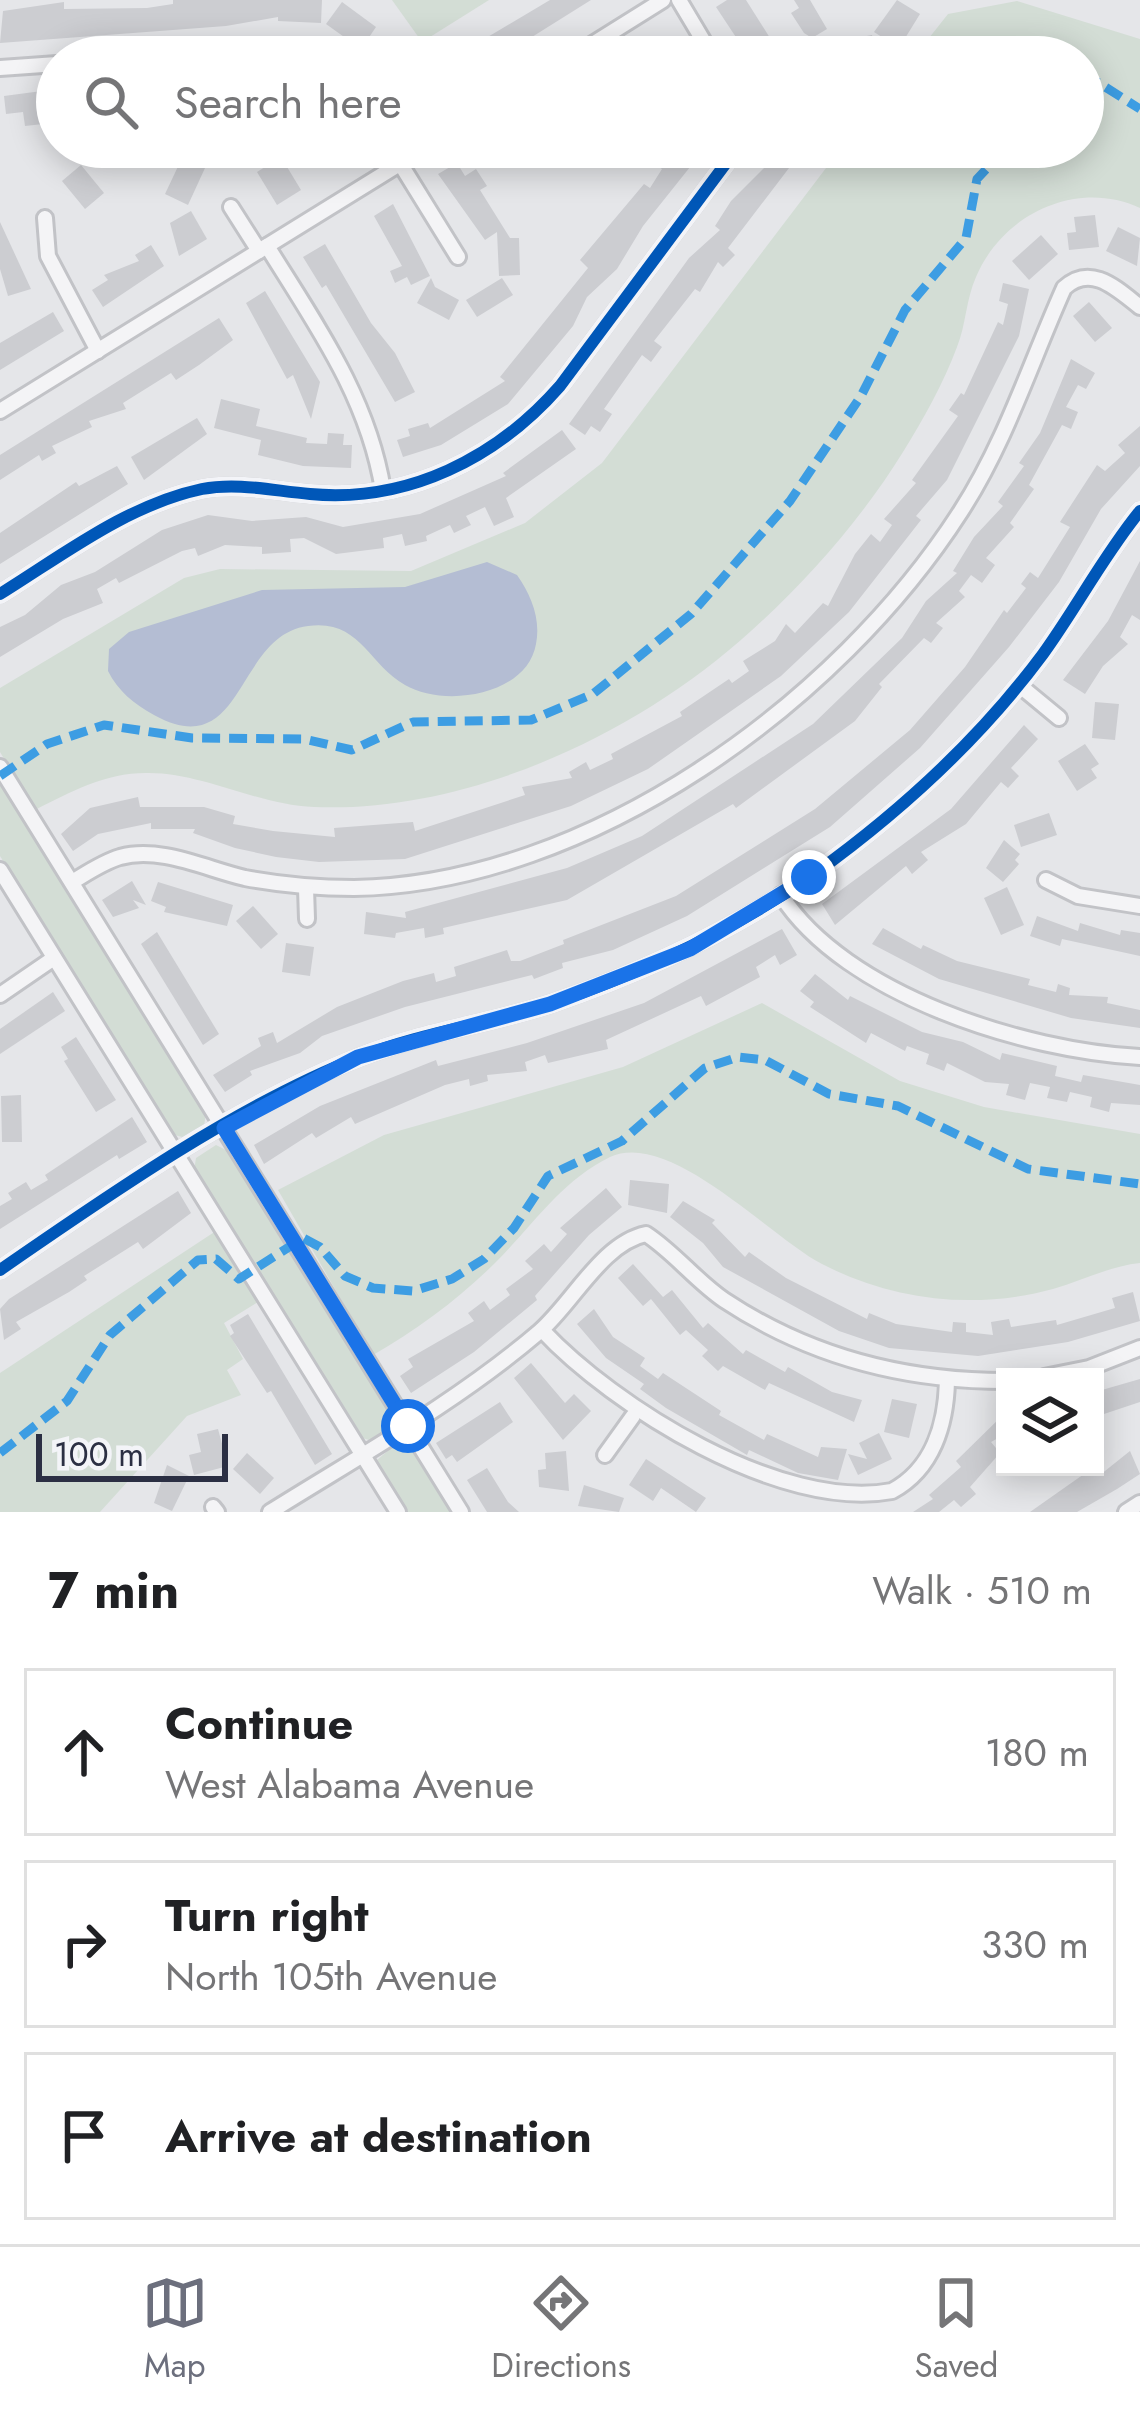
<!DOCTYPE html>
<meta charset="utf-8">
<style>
body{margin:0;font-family:Jost,sans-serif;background:#f2f2f2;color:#202124}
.controls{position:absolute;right:36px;bottom:36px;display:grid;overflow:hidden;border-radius:0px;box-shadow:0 6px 30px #0003}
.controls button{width:108px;height:108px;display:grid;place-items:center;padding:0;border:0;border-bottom:3px solid #e0e0e0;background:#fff;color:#202124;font:60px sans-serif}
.scale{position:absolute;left:36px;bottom:30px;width:192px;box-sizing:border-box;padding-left:12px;border:6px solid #2b2f43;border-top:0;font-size:33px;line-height:42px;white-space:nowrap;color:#2b2f43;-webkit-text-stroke:9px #f3f4f8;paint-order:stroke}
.stop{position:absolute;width:36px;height:36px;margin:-27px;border:9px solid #1a73e8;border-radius:50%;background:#fff}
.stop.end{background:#1a73e8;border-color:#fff;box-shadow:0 3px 12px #0008}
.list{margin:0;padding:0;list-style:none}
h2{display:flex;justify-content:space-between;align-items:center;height:156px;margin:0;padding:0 48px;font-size:51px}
h2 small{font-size:39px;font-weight:400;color:#757577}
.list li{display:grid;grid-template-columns:78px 1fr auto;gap:36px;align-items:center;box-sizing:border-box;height:168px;margin:0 24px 24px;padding:0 24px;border:3px solid #e0e0e0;border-radius:0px}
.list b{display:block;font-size:45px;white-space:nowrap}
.list p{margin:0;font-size:39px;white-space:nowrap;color:#757577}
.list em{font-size:39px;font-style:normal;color:#757577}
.icon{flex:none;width:66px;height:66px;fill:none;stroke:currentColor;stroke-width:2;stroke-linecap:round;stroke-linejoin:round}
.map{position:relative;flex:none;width:1140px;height:1512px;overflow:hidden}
.search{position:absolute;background:#fff;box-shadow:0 6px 30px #0003;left:36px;right:36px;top:36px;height:132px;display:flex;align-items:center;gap:30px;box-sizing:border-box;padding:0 42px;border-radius:66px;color:#757577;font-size:45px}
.sheet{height:732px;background:#fff}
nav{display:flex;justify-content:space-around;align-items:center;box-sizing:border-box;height:168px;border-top:3px solid #e0e0e0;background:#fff;font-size:33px;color:#757577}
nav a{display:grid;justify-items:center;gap:6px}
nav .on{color:#6c6f7d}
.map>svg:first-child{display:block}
</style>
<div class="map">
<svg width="1140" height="1512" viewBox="0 0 1140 1512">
<rect width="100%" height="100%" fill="#e5e6e9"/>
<!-- green -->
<g fill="#d3ddd5">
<polygon points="392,0 489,0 422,42"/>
<path d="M1017 1 1140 39V208C1078 179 1003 213 976 277 966 299 966 325 957 347 944 382 923 420 903 452 862 518 809 579 751 631 638 734 469 813 314 807 257 805 202 772 146 773 105 773 70 792 35 810L0 752V688L184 578 220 569 411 571 525 523 602 463 842 147H1083V57H914L948 14Z"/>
<polygon points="0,780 206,1113 204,1126 186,1138 171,1134 0,856"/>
<path d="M762 1003 900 1081 984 1107 1140 1134V1263C1110 1266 1081 1281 1053 1289 975 1310 893 1301 822 1264 770 1237 670 1129 610 1157 561 1181 533 1225 496 1262 460 1298 417 1330 373 1355L278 1190 384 1135 623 1067Z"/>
<polygon points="216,1145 230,1152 392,1415 390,1428 369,1440 359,1437 194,1171 196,1158"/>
<polygon points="222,1227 266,1297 224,1323 243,1359 227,1370 241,1395 187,1416 100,1512 0,1512 0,1373"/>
<polygon points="399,1441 412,1447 453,1512 404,1512 376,1461"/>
</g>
<!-- water -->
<path fill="#b4bdd3" d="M487 562 517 575C531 595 541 619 536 644 527 696 444 708 405 685 368 664 360 619 308 626 235 635 245 765 154 715 134 704 118 691 108 671L109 649 129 632 262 590 405 587Z"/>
<!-- building -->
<g fill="#cccdd1">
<polygon points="173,0 322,0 321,23 278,21 278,17 226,26 0,43 3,11 64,2 64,9 147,8 173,4"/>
<polygon points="550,0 591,0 500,57 454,57"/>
<polygon points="727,0 746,0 782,57 749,57 716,7"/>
<polygon points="794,0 810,0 827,29 812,38 804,33 791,13 799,8"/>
<polygon points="897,0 920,14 899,48 874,32"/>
<polygon points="342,2 376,27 361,49 326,24"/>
<polygon points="872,35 877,57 833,57 830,43"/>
<polygon points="57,89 57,110 41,110 43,124 25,126 23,112 6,114 4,96"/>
<rect x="209" y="147" width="44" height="19"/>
<polygon points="661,147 706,147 643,226 617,269 587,297 573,326 508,404 441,445 403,457 397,440 410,436 408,429 428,423 430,428 505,381 500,377 588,268 580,260 644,184 650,188 662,169 651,162"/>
<polygon points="775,147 805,147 728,248 735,255 723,267 718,262 700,292 695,289 654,341 662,347 651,362 642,355 604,409 612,414 600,432 591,426 585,435 569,424 689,258 720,230 715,226 731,201 771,161"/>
<polygon points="281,157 301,190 277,205 257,172"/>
<polygon points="182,158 205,168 188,205 165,194"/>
<polygon points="457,163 465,176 476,169 487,186 480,190 510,238 519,238 520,275 499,276 497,232 485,240 438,174"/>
<polygon points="81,165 104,193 85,209 62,181"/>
<polygon points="393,204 430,276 411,285 407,277 395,283 390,271 402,266 374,216"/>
<polygon points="191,211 207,239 179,256 170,223"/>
<polygon points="1095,215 1099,247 1069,250 1067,233 1076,232 1074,217"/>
<polygon points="0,222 31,289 8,296 0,269"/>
<polygon points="1118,227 1140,238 1137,266 1106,251"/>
<polygon points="1041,235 1058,254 1029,280 1012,261"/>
<polygon points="325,244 371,323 395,353 415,392 395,402 326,285 322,288 303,257"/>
<polygon points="151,245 164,266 103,307 92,290 108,280 104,275 139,261 135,255"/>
<polygon points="431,278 435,287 459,300 449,320 417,303"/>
<polygon points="502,278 513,295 477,317 466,300"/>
<polygon points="1003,283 1029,289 1019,336 947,480 916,516 921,520 849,612 781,676 648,769 571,806 405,859 319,862 276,857 235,848 193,833 195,829 151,829 151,823 98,834 73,851 61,834 90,808 138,797 140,807 204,807 235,816 233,824 273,831 335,837 334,828 413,822 415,831 525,795 522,787 572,778 569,772 586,762 590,770 613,759 611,754 682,716 680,712 729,679 732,683 749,671 743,661 775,641 786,624 795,633 823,603 828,606 855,554 871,534 880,542 892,525 884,519 916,483 912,480 958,416 949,410 961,393 964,395 998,322 1003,325 1008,304 999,301"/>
<polygon points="265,291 320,382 311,419 293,375 287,379 246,303"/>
<polygon points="1089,302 1112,328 1095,342 1073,316"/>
<polygon points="53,312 64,331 0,370 0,343"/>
<polygon points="219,318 233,340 199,365 176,380 171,373 123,403 126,409 89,421 92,427 52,446 56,453 42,461 39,455 0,480 0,455"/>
<polygon points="1071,359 1095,373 1086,389 1078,385 1066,407 1078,412 1071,429 1062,425 1029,485 1034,489 1010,523 1014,527 986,558 995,565 982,583 971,575 959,591 965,597 936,623 943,628 931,643 924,638 879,684 882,687 855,721 736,808 733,804 567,900 443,928 444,934 425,938 424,928 396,933 395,938 364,934 366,912 406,918 405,912 567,868 642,836 813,724 902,638 926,601 957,573 953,571 974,537 1003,506 998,502 1024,466 1019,463 1040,433"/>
<polygon points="221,399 260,409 256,426 307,438 306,443 327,444 328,433 344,434 343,445 352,445 351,468 303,466 258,455 261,440 214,428"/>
<polygon points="197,418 207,434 144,480 131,457"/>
<polygon points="1140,426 1140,466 1101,509 1059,582 1009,647 920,748 830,827 687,916 613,950 562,963 563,968 534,979 532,975 405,1007 322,1036 300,1053 250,1071 252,1075 225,1092 213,1075 261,1046 258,1038 273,1032 277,1043 337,1007 403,981 434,973 436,982 456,976 454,967 507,950 511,961 520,961 564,944 563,940 676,896 815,809 910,730 965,667 1004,610 1007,613 1026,588 1021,584 1030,572 1038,578 1070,527 1060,522 1097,465 1105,471 1125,453 1118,445"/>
<polygon points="562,430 576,449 506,498 514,517 494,526 485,507 466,516 471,525 454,533 450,525 426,536 427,541 405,546 402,534 383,538 384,548 336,554 304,538 290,539 291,552 262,554 262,547 225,545 198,556 195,548 182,551 119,583 116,578 97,589 103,603 63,619 0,657 0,627 25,615 61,585 95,572 162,530 208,515 252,521 306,517 343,527 420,514 506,476 503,473"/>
<polygon points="117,466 128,484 0,564 0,533 76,482 79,486"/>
<polygon points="1140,561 1140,620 1132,615 1120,637 1128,644 1103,666 1085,694 1063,680 1108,621"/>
<polygon points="1095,702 1119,704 1115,740 1092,738"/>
<polygon points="1024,725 1038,739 1011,768 1019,776 1008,788 1001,782 966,824 921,852 928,860 912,874 906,866 835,925 822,904 951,809"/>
<polygon points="1085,744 1099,764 1091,769 1097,778 1077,791 1058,761"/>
<polygon points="1049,813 1057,835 1021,847 1014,825"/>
<polygon points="1004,840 1020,854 1015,860 1019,864 1003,882 986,868"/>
<polygon points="132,881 146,905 133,900 139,908 113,917 102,900"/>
<polygon points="158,882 233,905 227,926 164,912 166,907 151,901"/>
<polygon points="1007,887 1024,925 1001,935 984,898"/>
<polygon points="253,906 278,934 261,949 236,921"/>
<polygon points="1037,916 1078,931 1080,923 1120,935 1121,930 1140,933 1140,956 1062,939 1060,946 1030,936"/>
<polygon points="883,928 921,949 923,945 957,961 1030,979 1028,985 1056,992 1058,984 1070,988 1069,995 1108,997 1107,1003 1140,1010 1140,1028 1071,1018 939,979 872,944"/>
<polygon points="782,929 797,955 780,965 775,955 756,967 760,977 706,1006 701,996 606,1040 608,1049 548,1063 545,1055 525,1062 527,1071 487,1075 488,1081 470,1086 469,1079 445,1085 355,1124 351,1117 316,1138 312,1133 264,1164 254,1145 320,1106 436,1060 438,1066 527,1043 644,1003"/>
<polygon points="157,932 219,1034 203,1045 141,944"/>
<polygon points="286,943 314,947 310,976 282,972"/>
<polygon points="815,974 848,1000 850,996 922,1032 963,1042 1000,1060 1002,1053 1057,1066 1055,1076 1081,1082 1083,1075 1140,1085 1140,1105 1111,1103 1109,1112 1090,1107 1092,1097 1070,1092 1067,1102 1047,1098 1050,1087 1030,1083 1025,1100 1006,1095 1009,1084 985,1082 947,1063 944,1071 926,1064 929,1054 907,1046 905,1051 871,1033 866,1043 810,1007 814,1002 800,991"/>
<polygon points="53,992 65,1011 0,1054 0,1029"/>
<polygon points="76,1037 116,1100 96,1112 64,1061 68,1059 61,1047"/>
<polygon points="21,1095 22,1142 2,1142 1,1096"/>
<polygon points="132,1117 147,1142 119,1159 117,1155 0,1229 0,1206 12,1199 8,1193 26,1182 31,1190 48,1180 45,1175"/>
<polygon points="630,1180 669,1184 667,1213 628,1205"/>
<polygon points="606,1188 622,1207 589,1235 535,1296 537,1300 474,1352 411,1393 400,1376 413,1367 408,1359 474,1321 468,1313 484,1301 490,1310 510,1295 506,1289 533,1269 525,1261 544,1244 551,1252 567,1234 560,1228"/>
<polygon points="178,1191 191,1213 143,1249 138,1242 84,1276 87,1280 69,1292 16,1322 21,1329 4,1340 0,1309 9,1299"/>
<polygon points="683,1201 715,1220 712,1223 745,1257 749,1252 786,1278 867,1319 869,1313 896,1324 952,1332 953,1322 966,1323 966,1332 993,1335 991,1322 1009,1319 1011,1327 1056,1320 1057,1325 1115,1308 1112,1298 1133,1292 1140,1321 1068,1342 978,1356 889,1348 839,1331 723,1267 703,1243 670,1217"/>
<polygon points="633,1264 663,1297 672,1290 703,1328 708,1323 743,1354 746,1350 785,1372 788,1367 832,1392 862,1400 854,1422 769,1383 765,1390 723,1366 718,1371 702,1356 708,1350 686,1330 680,1335 651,1299 643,1306 618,1278"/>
<polygon points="594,1309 613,1337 645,1358 640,1366 658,1379 663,1373 721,1411 719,1415 764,1440 767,1434 818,1457 821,1447 847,1449 838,1480 798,1473 749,1450 747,1455 666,1408 640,1389 644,1384 606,1358 577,1324"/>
<polygon points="248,1314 332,1454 315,1465 271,1391 267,1393 230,1336 234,1333 230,1325"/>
<polygon points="531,1363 565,1403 574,1394 591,1411 563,1440 514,1378"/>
<polygon points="1140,1379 1140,1402 1095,1417 1095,1392"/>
<polygon points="892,1399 917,1404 909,1438 884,1432"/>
<polygon points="500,1402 513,1422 457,1462 452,1455 446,1459 436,1443"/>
<polygon points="1005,1413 1005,1445 1000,1437 991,1442 1000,1453 970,1487 976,1494 961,1507 954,1500 939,1512 913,1512 933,1499 929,1495 961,1467 956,1461"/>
<polygon points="218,1429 228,1466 194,1475 189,1455 201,1452 197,1434"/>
<polygon points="879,1433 892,1459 858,1475 848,1454 867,1459 859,1443"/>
<polygon points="566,1451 569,1491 539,1487 538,1470 546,1469 545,1453"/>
<polygon points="1130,1451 1140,1474 1117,1489 1077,1512 1030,1512 1094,1467 1100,1475"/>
<polygon points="247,1453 274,1478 260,1494 233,1469"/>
<polygon points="646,1459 706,1498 696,1512 661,1488 653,1501 629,1485"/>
<polygon points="167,1465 189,1476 172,1511 154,1503"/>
<polygon points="487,1468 508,1502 519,1512 487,1512 467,1480"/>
<polygon points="584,1485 624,1498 619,1512 578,1506"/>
</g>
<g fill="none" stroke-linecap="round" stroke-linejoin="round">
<defs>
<g id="minor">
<polyline points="679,0 713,57"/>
<polyline points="145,57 266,48 322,57"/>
<polyline points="572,57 663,0"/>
<polyline points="0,68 57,64"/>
<polyline points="390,147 458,257"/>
<polyline points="231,207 259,251"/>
<polyline points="45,218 48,256 98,351"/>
<path d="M267 246C316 325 368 397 383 490"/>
<polyline points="0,411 427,147"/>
<path d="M0 594C63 555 127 505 202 489 238 482 274 491 310 494 408 503 497 458 560 386L738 147"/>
<polyline points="1019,685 1059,718"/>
<polyline points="0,767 461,1512"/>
<polyline points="0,870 398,1512"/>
<polyline points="1046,880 1078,896 1140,906"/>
<path d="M72 882C87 873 103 862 120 857 161 846 206 869 245 878 282 885 316 888 354 888 589 884 838 703 961 511 1006 441 1030 364 1064 288 1091 263 1117 289 1140 307"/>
<polyline points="306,888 307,919"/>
<path d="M781 895C845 995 1025 1051 1140 1057"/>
<polyline points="0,995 54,958"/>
<path d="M0 1270C107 1196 239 1104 360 1057 423 1032 490 1024 553 1003 646 971 734 930 814 874 900 812 980 739 1043 654 1077 607 1104 555 1140 511"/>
<path d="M542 1330C613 1406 781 1512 892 1491 933 1469 946 1424 947 1381"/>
<polyline points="1044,1377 1089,1368 1140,1348"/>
<polyline points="605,1455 633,1416"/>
<polyline points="213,1507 217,1512"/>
<path d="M270 1512C361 1455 457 1402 539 1332 572 1304 602 1243 646 1234 675 1253 696 1281 724 1300 810 1357 903 1381 1005 1381"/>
<polyline points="1126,1512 1140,1503"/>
</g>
</defs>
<!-- minor casing -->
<use href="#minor" stroke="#c2c3c7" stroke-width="20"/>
<!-- minor -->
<use href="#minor" stroke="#f4f4f6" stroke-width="14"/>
<!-- quiet -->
<g stroke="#3d9de3" stroke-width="9" stroke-dasharray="18 9" stroke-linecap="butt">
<polyline points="1083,73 1140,109"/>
<polyline points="0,776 47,744 104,725 192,738 304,739 352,750 413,722 531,720 593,694 691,614 790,501 861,396 905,310 966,238 977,179 1007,147"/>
<polyline points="0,1453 67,1401 110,1335 198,1260 216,1259 239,1279 303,1238 320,1247 345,1276 373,1288 413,1291 452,1279 484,1259 514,1228 548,1176 622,1141 705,1068 738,1057 765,1060 829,1094 898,1106 1028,1169 1140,1184"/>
</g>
<defs>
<g id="cycleway">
<path d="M0 594C63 555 127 505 202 489 238 482 274 491 310 494 408 503 497 458 560 386L738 147"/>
<path d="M0 1270C107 1196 239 1104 360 1057 423 1032 490 1024 553 1003 646 971 734 930 814 874 900 812 980 739 1043 654 1077 607 1104 555 1140 511"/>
</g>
</defs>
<!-- cycleway casing -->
<use href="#cycleway" stroke="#f3f4f8" stroke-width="20"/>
<!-- cycleway -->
<use href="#cycleway" stroke="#0057b8" stroke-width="12"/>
</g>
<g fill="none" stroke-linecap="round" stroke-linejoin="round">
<!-- route -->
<polyline stroke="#1a73e8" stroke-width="15" points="408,1426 224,1128 358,1057 550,1004 690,949 809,877"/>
</g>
</svg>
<div class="controls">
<button><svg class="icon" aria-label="layers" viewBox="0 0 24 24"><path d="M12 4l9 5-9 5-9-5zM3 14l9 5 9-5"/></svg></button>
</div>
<div class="scale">100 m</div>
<div class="stop" style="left:408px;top:1426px"></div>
<div class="stop end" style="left:809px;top:877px"></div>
<div class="search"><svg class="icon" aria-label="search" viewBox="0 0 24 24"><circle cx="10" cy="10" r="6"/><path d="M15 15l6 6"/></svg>Search here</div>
</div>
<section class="sheet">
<h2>7 min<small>Walk · 510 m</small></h2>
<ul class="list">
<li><svg class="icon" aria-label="ahead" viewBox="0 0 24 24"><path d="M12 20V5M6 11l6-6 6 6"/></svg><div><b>Continue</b><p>West Alabama Avenue</p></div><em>180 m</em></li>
<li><svg class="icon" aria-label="right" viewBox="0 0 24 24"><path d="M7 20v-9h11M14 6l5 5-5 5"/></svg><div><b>Turn right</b><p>North 105th Avenue</p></div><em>330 m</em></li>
<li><svg class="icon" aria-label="arrive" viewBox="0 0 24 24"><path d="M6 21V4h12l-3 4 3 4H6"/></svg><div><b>Arrive at destination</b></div></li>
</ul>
</section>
<nav>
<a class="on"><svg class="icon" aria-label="map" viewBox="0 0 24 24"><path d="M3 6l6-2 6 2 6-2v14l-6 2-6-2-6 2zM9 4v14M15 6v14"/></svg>Map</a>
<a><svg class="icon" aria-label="directions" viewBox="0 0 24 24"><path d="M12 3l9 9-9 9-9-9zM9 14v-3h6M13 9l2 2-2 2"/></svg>Directions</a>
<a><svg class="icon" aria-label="saved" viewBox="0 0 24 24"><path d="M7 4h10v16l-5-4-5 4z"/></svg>Saved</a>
</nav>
